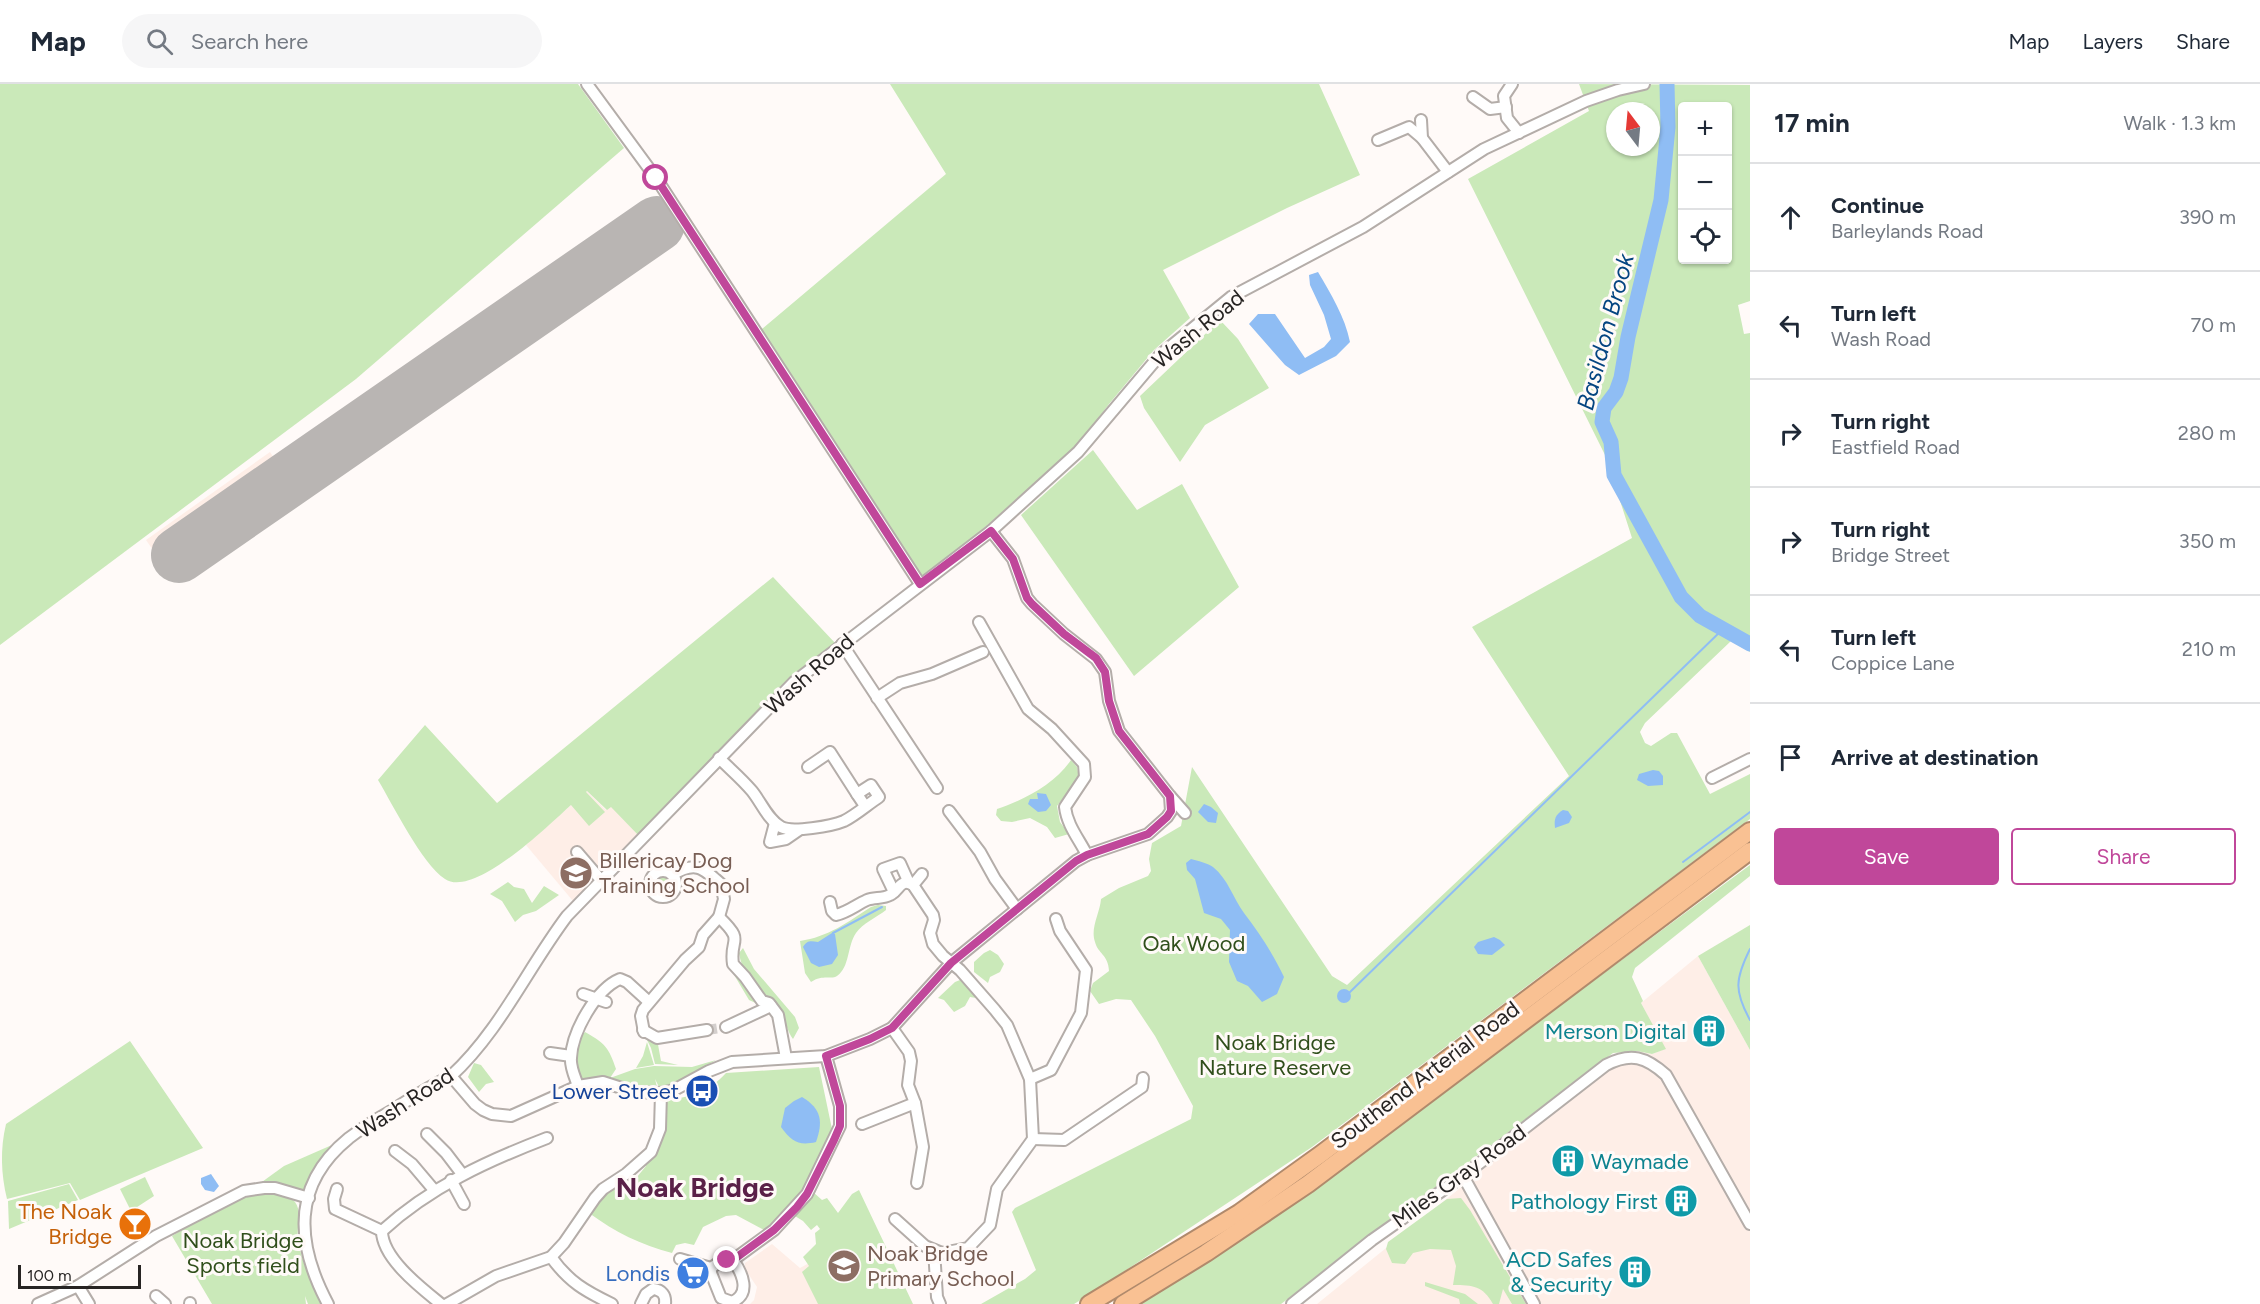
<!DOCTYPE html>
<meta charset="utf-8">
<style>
body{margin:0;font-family:Figtree,sans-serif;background:#f6f6f7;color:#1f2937}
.controls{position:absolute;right:18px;top:18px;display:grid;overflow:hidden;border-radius:6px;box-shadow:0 2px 4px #0004}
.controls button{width:54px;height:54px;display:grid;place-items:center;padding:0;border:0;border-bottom:2px solid #e0e1e3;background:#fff;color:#1f2937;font:30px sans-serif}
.compass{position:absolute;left:1606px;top:18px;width:54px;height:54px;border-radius:50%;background:#fff;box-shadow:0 2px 4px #0004;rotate:344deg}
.scale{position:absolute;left:18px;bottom:15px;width:123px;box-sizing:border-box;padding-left:6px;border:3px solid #272423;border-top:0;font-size:16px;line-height:21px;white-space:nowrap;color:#272423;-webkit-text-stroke:4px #fffaf8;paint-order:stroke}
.stop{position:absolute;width:18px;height:18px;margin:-14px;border:4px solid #c0479a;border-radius:50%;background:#fff}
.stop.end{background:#c0479a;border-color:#fff;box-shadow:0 2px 6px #0008}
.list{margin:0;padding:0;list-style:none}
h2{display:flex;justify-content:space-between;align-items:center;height:78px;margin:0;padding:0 24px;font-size:26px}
h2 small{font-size:20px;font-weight:400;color:#747a83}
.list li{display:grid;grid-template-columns:39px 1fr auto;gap:18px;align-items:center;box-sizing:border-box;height:108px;padding:0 24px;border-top:2px solid #e0e1e3}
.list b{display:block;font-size:22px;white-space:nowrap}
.list p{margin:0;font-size:20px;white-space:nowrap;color:#747a83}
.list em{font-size:20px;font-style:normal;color:#747a83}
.actions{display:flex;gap:12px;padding:18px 24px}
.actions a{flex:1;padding:14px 0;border:2px solid #c0479a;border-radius:6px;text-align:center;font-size:21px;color:#c0479a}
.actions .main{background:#c0479a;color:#fff}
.icon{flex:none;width:33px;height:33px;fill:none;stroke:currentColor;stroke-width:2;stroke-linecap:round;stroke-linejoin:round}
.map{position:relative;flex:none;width:1750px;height:1220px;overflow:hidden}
header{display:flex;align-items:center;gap:36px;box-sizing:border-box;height:84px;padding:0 30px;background:#fff;border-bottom:2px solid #e0e1e3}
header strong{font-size:28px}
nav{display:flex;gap:33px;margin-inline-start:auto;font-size:21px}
.search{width:420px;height:54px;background:#f6f6f7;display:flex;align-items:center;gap:15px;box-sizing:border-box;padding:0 21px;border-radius:33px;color:#747a83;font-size:22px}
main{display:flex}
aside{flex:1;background:#fff}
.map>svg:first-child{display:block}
</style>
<header>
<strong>Map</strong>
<div class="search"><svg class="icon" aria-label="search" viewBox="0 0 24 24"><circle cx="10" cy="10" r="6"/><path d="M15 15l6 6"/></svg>Search here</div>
<nav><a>Map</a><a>Layers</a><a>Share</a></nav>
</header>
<main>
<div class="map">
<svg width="1750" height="1220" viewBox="0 0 1750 1220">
<rect width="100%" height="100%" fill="#fffaf8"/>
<!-- built -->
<g fill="#feeee7">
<polygon points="270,368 282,386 157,472 146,456"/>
<polygon points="587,707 606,726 611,722 640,753 573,817 526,761"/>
<polygon points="1698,872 1750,966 1750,1220 1317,1220 1608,984 1630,974 1637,967 1652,970 1665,965 1641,919"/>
<polygon points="772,1160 800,1184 811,1178 903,1220 750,1220 754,1216 757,1203 745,1185 745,1179"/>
</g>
<!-- green -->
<g fill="#cae9b9" fill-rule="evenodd">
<polygon points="0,0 578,0 624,64 356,295 0,561"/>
<polygon points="890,0 1319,0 1360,91 1287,124 1163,186 1190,234 1154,266 1109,320 1079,360 984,444 949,479 920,500 756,250 946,90"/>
<path d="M1579 0 1750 1V217L1738 221 1744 250 1750 249V568L1731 557 1645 639 1640 648 1645 659 1651 662 1671 649H1677L1710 710 1750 690V735L1312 1063 1084 1214 1074 1220H981L1025 1195 1036 1186 1012 1128 1015 1124 1191 1035 1193 1022 1155 952 1131 916 1116 915 1099 920 1090 907 1093 899 1109 887C1108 870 1098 870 1095 858 1090 844 1100 829 1101 815L1119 804 1148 792 1151 787 1149 775 1152 759 1181 742 1192 683 1332 892 1347 901 1569 692 1472 543 1632 454 1606 373 1468 95 1589 27ZM1682 22H1728V176H1682ZM1615 27H1651V63H1615Z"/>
<polygon points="1220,236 1238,255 1269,304 1205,341 1180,378 1144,324 1140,312"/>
<polygon points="1093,366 1137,426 1182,400 1239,503 1134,592 1021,431"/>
<path d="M773 493 836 560 640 753 611 723 607 726 587 707 586 708 605 728 589 742 571 721C550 740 474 815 445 795 422 780 393 721 378 696L425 641 497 719Z"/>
<path d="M1071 676 1077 683 1079 693 1057 722 1060 738 1069 750 1055 754 1047 743 1030 734 1012 738 1001 737 996 731 997 725C1024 716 1055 700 1071 676Z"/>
<polygon points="1750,781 1750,792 1635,884 1632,893 1643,917 1641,919 1666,965 1652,970 1637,967 1613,969 1281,1220 1138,1220 1293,1119"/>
<circle cx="663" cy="800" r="13"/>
<polygon points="508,798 514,803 524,805 532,819 544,802 559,811 536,827 523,831 515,838 502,817 490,810"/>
<path d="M878 821 886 822V826C877 833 862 840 856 849 847 862 850 883 837 892 832 896 823 890 811 898L805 889 800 857C828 853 848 838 871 823Z"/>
<polygon points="1750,841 1750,966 1698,872"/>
<path d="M743 864 754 885 795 933 799 944 793 955C787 947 786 937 780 930 764 910 743 896 739 869Z"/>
<polygon points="990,866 998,871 1004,880 1000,888 990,893 988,899 974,888 974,878 984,869"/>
<polygon points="734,886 760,921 749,916 733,889"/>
<polygon points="960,896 977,910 976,914 970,913 965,922 954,928 944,916 938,914 955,898"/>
<path d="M585 948C605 959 609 964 616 985L610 994 635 985 654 982 692 983 716 976 678 998 659 1003 655 995 657 1003H634L620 998 581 999C575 983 571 963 585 948Z"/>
<polygon points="643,948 657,955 661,977 678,981 655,980 651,964"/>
<path d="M130 957 203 1064 80 1116 70 1099 7 1115C1 1090 0 1065 6 1040Z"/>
<polygon points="647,958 654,981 636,984 643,972"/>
<polygon points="474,979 481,981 494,998 486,1000 479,1008 468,993"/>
<path d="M819 983 832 1045 818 1085 813 1108 822 1116 827 1114 838 1129 852 1110 859 1106 913 1220H818L802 1188 809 1182 803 1173 816 1160 815 1149 820 1145 817 1141 811 1146 803 1137 790 1129 766 1147 736 1131 726 1132 703 1143 694 1161 685 1159 676 1161 672 1169C641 1161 615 1148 589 1129L600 1111 622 1095 637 1093 646 1082 643 1078C665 1068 662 1040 663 1018 689 1012 708 1009 726 989Z"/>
<polygon points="341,1057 304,1111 255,1103 284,1082"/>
<polygon points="145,1093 154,1112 131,1127 120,1105"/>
<polygon points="69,1100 78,1116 9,1145 8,1117"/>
<path d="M265 1108C275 1109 289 1110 295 1118 303 1129 296 1143 298 1155 301 1178 312 1199 323 1220H308L305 1212 306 1220H212L172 1152C201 1134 232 1115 265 1108Z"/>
<path d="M1461 1114 1470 1126 1526 1220H1512L1503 1205 1499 1220H1493C1483 1202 1473 1201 1453 1201L1456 1182 1451 1166 1430 1165 1413 1169 1405 1180 1392 1179 1386 1165 1388 1158 1447 1115Z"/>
<polygon points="1425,1198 1465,1210 1478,1220 1460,1220 1459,1215 1425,1202"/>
</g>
<!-- water -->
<g fill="#8fbdf4">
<path d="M1318 188C1331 210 1345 233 1350 258L1336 272 1299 291 1285 281 1249 240 1258 230H1275L1305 274 1324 263 1331 255 1324 231 1310 201 1309 191Z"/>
<polygon points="1653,686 1659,687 1663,692 1663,701 1648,702 1637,696 1639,690"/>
<polygon points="1037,709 1046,710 1051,721 1046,727 1038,728 1028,720 1030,715 1038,715"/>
<polygon points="1204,720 1211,723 1218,729 1216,739 1208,738 1198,728"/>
<path d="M1563 726 1568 727 1572 733 1569 739 1555 744C1554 735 1555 731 1563 726Z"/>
<path d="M1191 775C1198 777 1207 779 1213 783 1228 795 1233 814 1244 829 1260 850 1273 870 1284 893L1277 910 1262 918 1248 902 1237 897 1229 878 1230 846 1221 835 1204 829 1195 795 1187 786 1186 779Z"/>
<path d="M832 849 835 850 838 871 832 880 819 883 811 879 803 863C807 856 811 857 818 858Z"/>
<polygon points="1494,853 1500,856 1505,861 1492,871 1478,870 1474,863 1478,858"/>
<circle cx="1344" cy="912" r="7"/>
<path d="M802 1013C822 1025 823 1038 816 1058 799 1062 792 1058 781 1043L785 1024 794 1017Z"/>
<polygon points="211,1090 219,1102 214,1108 205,1106 201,1100 201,1094"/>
</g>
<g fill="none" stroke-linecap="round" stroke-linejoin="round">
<!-- stream -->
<g stroke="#8fbdf4" stroke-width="2">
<polyline points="1683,778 1750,728"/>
<polyline points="833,849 882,823"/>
<path d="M1750 865C1735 895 1734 907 1750 936"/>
<polyline points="1350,908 1724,544"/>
</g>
<!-- river -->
<polyline stroke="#8fbdf4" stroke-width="15" points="1667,0 1668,43 1661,116 1628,253 1621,294 1616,308 1604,324 1602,338 1611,358 1614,391 1681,513 1700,532 1750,560"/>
<!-- runway -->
<polyline stroke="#b9b5b3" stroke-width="56" points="179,471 657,140"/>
<!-- minor-tunnel -->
<polyline stroke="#d4cfcd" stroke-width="10" stroke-dasharray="10 5" stroke-linecap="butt" points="707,946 726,943"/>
<defs>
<g id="minor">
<polyline points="587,0 656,94 920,500"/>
<polyline points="1512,0 1504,12 1507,34 1519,49"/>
<polyline points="1473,13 1490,25 1506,23"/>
<polyline points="1421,36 1422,54 1448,88"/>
<polyline points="1378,56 1409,43 1422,54"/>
<path d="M979 538 1028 625 1052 645 1084 680 1085 693 1065 723C1067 741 1079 755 1087 771"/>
<polyline points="842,560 937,704"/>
<polyline points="877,614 900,599 932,590 983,568"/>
<path d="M719 674C730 685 742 695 752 707 761 718 768 736 781 743 792 749 832 742 844 737 856 731 867 721 879 713L871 701 857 710 865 722"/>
<polyline points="808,683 830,668 857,710"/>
<polyline points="1712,694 1750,675"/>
<polyline points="1170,712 1185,729"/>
<polyline points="949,727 980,768 995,795 1017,825"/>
<polyline points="775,739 770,758 786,755 799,746"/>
<polyline points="577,768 601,796"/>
<circle cx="663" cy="800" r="13"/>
<path d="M672 791C695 777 702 783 721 800L724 815 719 833"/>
<polyline points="913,801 922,790"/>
<polyline points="894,808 883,785 900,779 909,799"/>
<path d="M830 818 832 827 836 831C848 828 856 821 867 816 874 813 883 815 890 811 900 806 900 794 913 801L933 831 934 836 930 849 933 860 943 872 960 886 995 926 1007 941 1013 955 1030 995 1033 1055 997 1105 990 1141 968 1164 942 1169 925 1162 895 1135"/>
<polyline points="583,910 606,918"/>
<polyline points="726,943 771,922"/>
<polyline points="643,946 657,954 707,946"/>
<path d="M644 948 641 932 643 926 685 876 699 863 703 851 719 833C746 859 729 853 733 880L745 893 762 917 769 919 778 931 786 974"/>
<polyline points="550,969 571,972"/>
<polyline points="451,992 475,1020 483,1026 492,1030 511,1032 578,1002 603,998 634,1008 661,1009 674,1006 709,987 732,978 826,972 870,955 892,944 951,879 1076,777 1087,771 1148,750 1167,733 1171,727 1170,712 1119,647 1109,617 1105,588 1096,575 1064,550 1032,520 1027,514 1013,475 991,447"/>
<polyline points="1030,995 1051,986 1081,929 1086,886 1060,847 1056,835"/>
<path d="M578 1002C575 993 570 983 571 974 572 948 596 905 620 895L627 898 649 918"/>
<polyline points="915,1019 923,1063 917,1099"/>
<polyline points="862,1040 915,1019 908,1001 911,977 909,968 892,944"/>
<polyline points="427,1050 446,1069 462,1090"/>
<polyline points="1033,1055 1064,1056 1142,1003 1143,994"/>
<polyline points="395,1067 412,1080 434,1106"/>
<polyline points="1463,1092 1534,1220"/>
<polyline points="451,1096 464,1120"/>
<polyline points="337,1105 334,1115 335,1125 382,1147"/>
<polyline points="934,1166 937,1213 940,1220"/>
<path d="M551 1173C569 1198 585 1207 612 1220"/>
<polyline points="680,1175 711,1184"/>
<polyline points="711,1184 721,1177 733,1176 774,1146 807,1110 840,1042 840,1022 826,972"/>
<path d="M711 1184V1189L721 1214 732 1218C751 1210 743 1190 733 1176"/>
<polyline points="78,1202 89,1220"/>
<polyline points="156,1212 165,1220"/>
<polyline points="38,1220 78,1202 156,1152 244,1107 264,1104 275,1104 309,1114"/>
<polyline points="190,1220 190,1219"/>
<path d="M328 1220C296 1160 291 1101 349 1054 362 1044 377 1035 391 1027 411 1014 430 1002 451 992 500 947 527 885 567 832L794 598 991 447 1078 368 1160 271 1231 213 1363 143 1484 65 1586 17 1618 6 1644 0"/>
<path d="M441 1220C421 1204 382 1174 382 1147 430 1103 487 1077 547 1054"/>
<polyline points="447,1220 496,1192 551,1173 564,1159 595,1114 603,1105 626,1090 651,1068 660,1045 661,1009"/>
<path d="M641 1220 646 1210 653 1205C662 1206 666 1211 665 1220"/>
<path d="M1292 1220 1372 1156 1463 1092 1606 981C1631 968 1646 973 1666 991L1750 1140"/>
</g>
<g id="highway">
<polyline points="1089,1220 1239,1129 1321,1070 1750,747"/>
<polyline points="1123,1220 1206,1169 1308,1100 1750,767"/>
</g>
</defs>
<!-- minor casing -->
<use href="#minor" stroke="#b4ada9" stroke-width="14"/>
<!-- highway casing -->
<use href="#highway" stroke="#b08a6c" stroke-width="20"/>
<!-- minor -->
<use href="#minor" stroke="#fff" stroke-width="10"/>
<!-- highway -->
<use href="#highway" stroke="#f9c193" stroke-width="16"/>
</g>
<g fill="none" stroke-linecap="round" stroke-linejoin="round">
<!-- route -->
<polyline stroke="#c0479a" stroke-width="8" points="656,94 920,500 991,447 1013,475 1027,514 1032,520 1064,550 1096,574 1105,588 1109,617 1119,647 1170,712 1171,727 1167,733 1148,750 1087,771 1076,777 951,879 892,944 870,955 826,972 840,1022 840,1042 834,1056 807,1110 797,1123 774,1146 733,1176 727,1176"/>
</g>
<!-- icons -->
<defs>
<symbol id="school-disc" viewBox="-11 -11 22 22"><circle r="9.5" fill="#8d6e63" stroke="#fffaf8"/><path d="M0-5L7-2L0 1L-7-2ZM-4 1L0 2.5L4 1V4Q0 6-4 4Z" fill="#fff"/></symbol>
<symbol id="building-disc" viewBox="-11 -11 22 22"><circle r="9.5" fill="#0f9aa8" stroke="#fffaf8"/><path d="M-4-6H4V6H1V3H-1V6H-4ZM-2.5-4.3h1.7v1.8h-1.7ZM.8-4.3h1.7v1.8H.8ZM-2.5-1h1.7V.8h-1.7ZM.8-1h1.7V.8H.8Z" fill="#fff"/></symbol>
<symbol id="bus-disc" viewBox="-11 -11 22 22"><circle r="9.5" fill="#1a4fb4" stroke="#fffaf8"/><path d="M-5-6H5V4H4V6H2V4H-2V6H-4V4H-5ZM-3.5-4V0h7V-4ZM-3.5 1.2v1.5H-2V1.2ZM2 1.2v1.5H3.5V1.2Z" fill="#fff"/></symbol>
<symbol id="bar-disc" viewBox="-11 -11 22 22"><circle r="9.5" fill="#e8710a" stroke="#fffaf8"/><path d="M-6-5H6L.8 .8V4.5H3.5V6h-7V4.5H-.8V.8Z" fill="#fff"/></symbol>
<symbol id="supermarket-disc" viewBox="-11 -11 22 22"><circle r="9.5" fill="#3f7fe0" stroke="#fffaf8"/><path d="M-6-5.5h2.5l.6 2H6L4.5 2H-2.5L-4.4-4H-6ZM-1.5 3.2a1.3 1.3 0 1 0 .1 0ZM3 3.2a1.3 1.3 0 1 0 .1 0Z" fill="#fff"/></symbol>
</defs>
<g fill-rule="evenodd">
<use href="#school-disc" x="557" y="770" width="38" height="38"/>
<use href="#building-disc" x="1690" y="928" width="38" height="38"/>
<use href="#bus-disc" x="683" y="988" width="38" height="38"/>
<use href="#building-disc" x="1549" y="1058" width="38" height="38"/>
<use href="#building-disc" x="1662" y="1098" width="38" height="38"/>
<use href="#bar-disc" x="116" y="1121" width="38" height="38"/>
<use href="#school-disc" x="825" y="1163" width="38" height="38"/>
<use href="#building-disc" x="1616" y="1169" width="38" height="38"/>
<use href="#supermarket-disc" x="674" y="1170" width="38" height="38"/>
</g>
<g text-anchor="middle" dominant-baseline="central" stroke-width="6" stroke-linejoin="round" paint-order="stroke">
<!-- street labels -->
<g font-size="22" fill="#272423" stroke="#fffaf8">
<text transform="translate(1198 245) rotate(-39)">Wash Road</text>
<text transform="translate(809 590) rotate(-41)">Wash Road</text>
<text transform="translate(1425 991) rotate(-37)">Southend Arterial Road</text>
<text transform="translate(405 1019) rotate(-33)">Wash Road</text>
<text transform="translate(1459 1092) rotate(-36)">Miles Gray Road</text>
</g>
<!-- education labels -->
<g font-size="22" fill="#785e54" stroke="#fffaf8" text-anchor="start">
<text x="599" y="776">Billericay Dog<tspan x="599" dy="25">Training School</tspan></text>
<text x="867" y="1169">Noak Bridge<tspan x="867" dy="25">Primary School</tspan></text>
</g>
<!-- park labels -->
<g font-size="22" fill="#304f1b" stroke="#fffaf8">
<text x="1194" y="859">Oak Wood</text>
<text x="1275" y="958">Noak Bridge<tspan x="1275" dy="25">Nature Reserve</tspan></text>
<text x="243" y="1156">Noak Bridge<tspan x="243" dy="25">Sports field</tspan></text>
</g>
<!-- culture labels -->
<g font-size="22" fill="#0d838f" stroke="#fffaf8" text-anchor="end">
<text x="1686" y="947">Merson Digital</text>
<text x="1591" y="1077" text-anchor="start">Waymade</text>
<text x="1658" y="1117">Pathology First</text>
<text x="1612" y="1175">ACD Safes<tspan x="1612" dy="25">&amp; Security</tspan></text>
</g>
<!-- transit labels -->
<g font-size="22" fill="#164399" stroke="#fffaf8" text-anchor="end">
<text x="679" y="1007">Lower Street</text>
</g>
<!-- food labels -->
<g font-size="22" fill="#c56008" stroke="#fffaf8" text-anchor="end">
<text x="112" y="1127">The Noak<tspan x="112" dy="25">Bridge</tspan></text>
</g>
<!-- shop labels -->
<g font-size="22" fill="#366cbe" stroke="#fffaf8" text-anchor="end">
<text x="670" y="1189">Londis</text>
</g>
<!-- water labels -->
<g font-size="24" font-style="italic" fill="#054581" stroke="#fffaf8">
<text transform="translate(1605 248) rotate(-75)">Basildon Brook</text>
</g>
<!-- district labels -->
<g font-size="28" font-weight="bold" fill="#5a2048" stroke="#fffaf8">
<text x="695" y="1103">Noak Bridge</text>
</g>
</g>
</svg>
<div class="controls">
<button>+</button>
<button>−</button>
<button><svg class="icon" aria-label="locate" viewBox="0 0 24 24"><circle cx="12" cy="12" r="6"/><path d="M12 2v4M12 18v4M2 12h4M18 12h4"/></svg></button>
</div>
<svg class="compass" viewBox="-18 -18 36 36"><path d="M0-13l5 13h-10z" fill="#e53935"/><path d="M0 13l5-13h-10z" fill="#747a83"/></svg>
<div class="scale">100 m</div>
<div class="stop" style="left:656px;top:94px"></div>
<div class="stop end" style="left:727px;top:1176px"></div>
</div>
<aside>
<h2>17 min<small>Walk · 1.3 km</small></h2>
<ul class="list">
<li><svg class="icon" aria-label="ahead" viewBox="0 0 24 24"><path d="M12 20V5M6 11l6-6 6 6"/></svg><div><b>Continue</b><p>Barleylands Road</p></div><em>390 m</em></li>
<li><svg class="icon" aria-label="left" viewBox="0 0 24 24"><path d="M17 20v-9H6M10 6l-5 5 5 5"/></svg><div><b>Turn left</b><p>Wash Road</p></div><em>70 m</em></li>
<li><svg class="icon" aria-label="right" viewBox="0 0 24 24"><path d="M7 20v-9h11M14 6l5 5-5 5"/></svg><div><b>Turn right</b><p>Eastfield Road</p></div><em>280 m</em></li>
<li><svg class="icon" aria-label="right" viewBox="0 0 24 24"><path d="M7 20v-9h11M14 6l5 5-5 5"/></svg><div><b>Turn right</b><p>Bridge Street</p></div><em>350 m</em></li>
<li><svg class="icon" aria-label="left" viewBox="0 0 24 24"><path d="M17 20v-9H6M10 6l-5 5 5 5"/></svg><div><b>Turn left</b><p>Coppice Lane</p></div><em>210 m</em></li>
<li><svg class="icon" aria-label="arrive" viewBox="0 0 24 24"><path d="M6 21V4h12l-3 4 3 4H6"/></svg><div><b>Arrive at destination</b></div></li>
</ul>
<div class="actions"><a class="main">Save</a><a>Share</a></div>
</aside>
</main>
